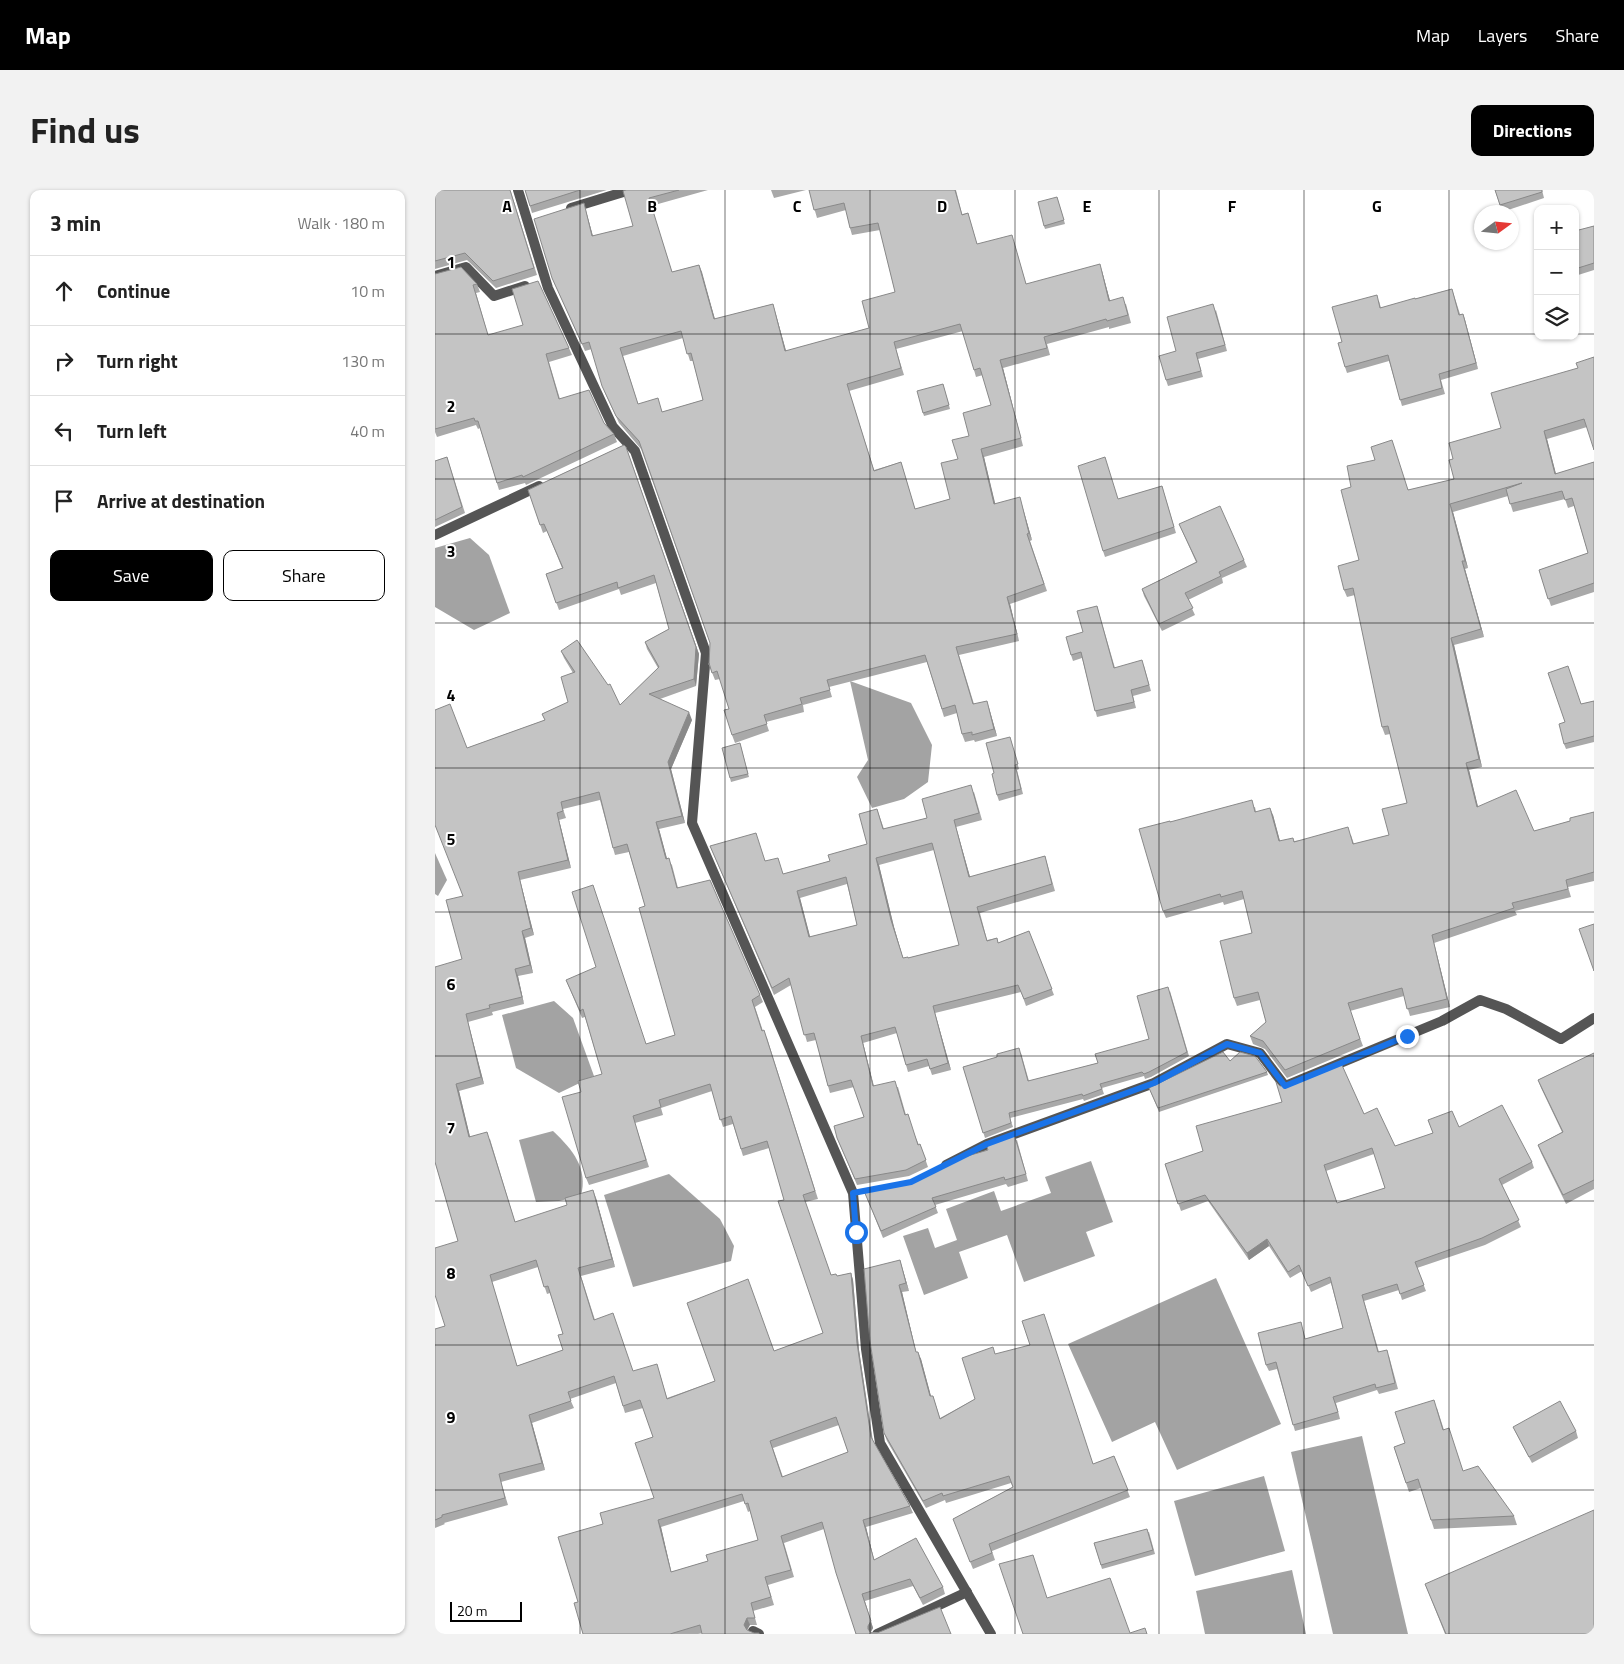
<!DOCTYPE html>
<meta charset="utf-8">
<style>
body{margin:0;font-family:"Titillium Web",sans-serif;background:#f2f2f2;color:#222}
.controls{position:absolute;right:15px;top:15px;display:grid;overflow:hidden;border-radius:10px;box-shadow:0 1px 4px #0004}
.controls button{width:45px;height:45px;display:grid;place-items:center;padding:0;border:0;border-bottom:1px solid #e0e0e0;background:#fff;color:#222;font:25px sans-serif}
.compass{position:absolute;left:1039px;top:15px;width:45px;height:45px;border-radius:50%;background:#fff;box-shadow:0 1px 4px #0004;rotate:75deg}
.scale{position:absolute;left:15px;bottom:12px;width:72px;box-sizing:border-box;padding-left:5px;border:2px solid #000;border-top:0;font-size:14px;line-height:18px;white-space:nowrap;color:#000;-webkit-text-stroke:4px #fff;paint-order:stroke}
.stop{position:absolute;width:15px;height:15px;margin:-11px;border:4px solid #1a73e8;border-radius:50%;background:#fff}
.stop.end{background:#1a73e8;border-color:#fff;box-shadow:0 1px 5px #0008}
.list{margin:0;padding:0;list-style:none}
h2{display:flex;justify-content:space-between;align-items:center;height:65px;margin:0;padding:0 20px;font-size:21px}
h2 small{font-size:16px;font-weight:400;color:#767676}
.list li{display:grid;grid-template-columns:32px 1fr auto;gap:15px;align-items:center;box-sizing:border-box;height:70px;padding:0 20px;border-top:1px solid #e0e0e0}
.list b{display:block;font-size:19px;white-space:nowrap}
.list em{font-size:16px;font-style:normal;color:#767676}
.actions{display:flex;gap:10px;padding:15px 20px}
.actions a{flex:1;padding:11px 0;border:1px solid #000;border-radius:10px;text-align:center;font-size:18px;color:#000}
.actions .main{background:#000;color:#fff}
.icon{flex:none;width:28px;height:28px;fill:none;stroke:currentColor;stroke-width:2;stroke-linecap:round;stroke-linejoin:round}
.map{position:relative;flex:none;width:1159px;height:1444px;overflow:hidden;border-radius:10px}
header{display:flex;align-items:center;gap:30px;box-sizing:border-box;height:70px;padding:0 25px;background:#000;color:#fff}
header strong{font-size:24px}
nav{display:flex;gap:28px;margin-inline-start:auto;font-size:18px}
.intro{display:flex;align-items:center;justify-content:space-between;box-sizing:border-box;height:120px;padding:0 30px}
h1{margin:0;font-size:35px}
.button{padding:12px 22px;border-radius:10px;background:#000;color:#fff;font-size:18px;font-weight:700}
main{display:flex;gap:30px;padding:0 30px}
aside{flex:1;background:#fff;border-radius:10px;box-shadow:0 1px 4px #0004}
.map>svg:first-child{display:block}
</style>
<header>
<strong>Map</strong>
<nav><a>Map</a><a>Layers</a><a>Share</a></nav>
</header>
<div class="intro"><h1>Find us</h1><a class="button">Directions</a></div>
<main>
<aside>
<h2>3 min<small>Walk · 180 m</small></h2>
<ul class="list">
<li><svg class="icon" aria-label="ahead" viewBox="0 0 24 24"><path d="M12 20V5M6 11l6-6 6 6"/></svg><div><b>Continue</b></div><em>10 m</em></li>
<li><svg class="icon" aria-label="right" viewBox="0 0 24 24"><path d="M7 20v-9h11M14 6l5 5-5 5"/></svg><div><b>Turn right</b></div><em>130 m</em></li>
<li><svg class="icon" aria-label="left" viewBox="0 0 24 24"><path d="M17 20v-9H6M10 6l-5 5 5 5"/></svg><div><b>Turn left</b></div><em>40 m</em></li>
<li><svg class="icon" aria-label="arrive" viewBox="0 0 24 24"><path d="M6 21V4h12l-3 4 3 4H6"/></svg><div><b>Arrive at destination</b></div></li>
</ul>
<div class="actions"><a class="main">Save</a><a>Share</a></div>
</aside>
<div class="map">
<svg width="1159" height="1444" viewBox="0 0 1159 1444">
<rect width="100%" height="100%" fill="#fff"/>
<!-- water -->
<g fill="#a3a3a3">
<polygon points="35,348 54,365 75,423 39,440 0,417 0,358"/>
<polygon points="415,491 476,513 497,555 493,592 469,609 437,618 422,587 433,570"/>
<polygon points="0,663 12,690 3,706 0,704"/>
<polygon points="119,811 138,828 159,886 124,903 81,878 67,825"/>
<path d="M118 941C138 960 153 978 146 1006L124 1011 101 1012 84 950Z"/>
<polygon points="656,971 678,1032 651,1042 660,1066 589,1092 572,1045 524,1062 533,1088 489,1105 468,1046 493,1038 500,1058 522,1050 511,1019 559,1001 566,1021 616,1003 610,987"/>
<polygon points="234,984 285,1029 299,1056 296,1071 198,1097 169,1005"/>
<polygon points="781,1088 846,1234 742,1280 720,1232 677,1252 633,1154"/>
<polygon points="927,1246 973,1444 898,1444 856,1262"/>
<polygon points="829,1286 850,1361 760,1386 739,1311"/>
<polygon points="857,1380 871,1444 770,1444 761,1401"/>
</g>
<g fill="none" stroke-linecap="round" stroke-linejoin="round">
<!-- minor -->
<g stroke="#555" stroke-width="10">
<polyline points="83,0 113,98 178,237 200,261 271,463 257,633 418,1003 431,1159 445,1253 556,1444"/>
<polyline points="136,18 195,0"/>
<polyline points="0,86 31,77 59,106 90,96"/>
<polyline points="0,345 104,296"/>
<polyline points="511,975 552,954 719,893 792,854 825,863 850,896 1007,831 1045,810 1071,819 1126,849 1159,828"/>
<polyline points="318,1441 324,1444"/>
<polyline points="442,1444 532,1402"/>
</g>
</g>
<!-- wall -->
<g fill="#a9a9a9" fill-rule="evenodd">
<polygon points="0,0 76,2 102,85 61,98 32,70 0,79"/>
<polygon points="90,0 172,0 97,23"/>
<path d="M191 0H273L216 16 237 82 264 75 280 129 338 114 351 161 434 138 460 102 445 40 417 45 415 38 411 20 382 28 374 0H521L527 24 533 23 542 54 579 52 591 94 667 81 675 111 691 114 696 133 674 139V137L612 154 615 165 568 178 588 256 549 267 560 314 587 315 597 350 595 351 612 401 575 414 584 451 524 465 539 514 554 518 562 546 540 552 539 550 530 552 527 544 522 523 509 527 492 472 394 497 397 507 368 515 369 522 331 532 334 541 300 553 297 545 294 519 285 489 280 490 274 475 275 453 206 259 184 233 170 203 157 159 150 161 117 88 151 21 158 46 198 36ZM528 141 541 187 548 185 556 215 534 246 523 269 515 309 480 319 466 272 439 280 414 201 469 185 461 159ZM248 148 255 171H258L268 210 227 222 225 216 203 214 188 166Z"/>
<polygon points="336,0 371,0 339,8"/>
<polygon points="1060,0 1107,0 1109,8 1067,22"/>
<polygon points="622,7 630,34 610,39 609,36"/>
<polygon points="1159,36 1159,80 1140,86 1140,41"/>
<polygon points="0,84 42,94 45,102 41,103 53,145 134,158 137,165 114,172 125,209 169,233 179,244 182,252 91,295 90,293 64,300 45,238 43,239 41,235 2,247 0,242"/>
<polygon points="1017,99 1025,124 1028,124 1030,130 1043,179 1006,190 1010,204 967,216 954,171 912,183 910,177 907,152 944,111 946,118"/>
<polygon points="781,120 792,161 763,169 768,187 733,196 731,190 741,161"/>
<polygon points="1159,167 1152,237 1112,249 1121,284 1159,272 1159,402 1116,416 1104,380 1153,363 1139,316 1133,318 1130,309 1078,322 1073,306 1018,322 1033,378 1030,379 1049,447 1019,455 1047,577 1034,580 1043,617 1099,641 1135,631 1159,622 1159,691 1133,697 1136,707 1080,721 1082,725 999,753 1015,817 975,826 969,806 915,821 928,856 852,888 830,859 818,854 815,846 831,832 825,810 802,816 799,808 817,743 809,709 789,715 788,712 731,728 728,721 735,632 820,617 821,622 838,625 845,651 859,651 916,645 919,654 954,645 972,613 955,544 950,545 947,537 920,405 912,407 909,400 924,370 916,297 940,270 974,300 1019,289 1018,269 1066,238 1143,178"/>
<polygon points="508,194 515,219 489,226 488,223"/>
<path d="M189 255 264 464 261 496 225 509 257 530 236 579 250 633 224 639 232 669 237 675 243 698 325 805 328 812 320 817 328 841 332 848 383 1009 370 1012 396 1085 402 1086 416 1083 418 1090 424 1160 438 1251 475 1316 478 1323 431 1337 439 1370 508 1397 510 1404 488 1415 478 1396 430 1411 438 1438 436 1442 516 1444H421L389 1339 349 1353 359 1387 333 1395 339 1415 318 1421 322 1435H315L263 1444H148L143 1412 168 1334 219 1308 218 1247 208 1218 190 1223 181 1193 135 1209 139 1218 97 1233 110 1280 66 1292 73 1315 9 1333 10 1334 0 1338V1139L10 1136 23 1051 0 972 27 769 32 558 110 530 107 524 133 512 138 483 129 468 126 461 185 515 223 478 212 459 210 452 234 439 221 393 186 405 184 399 124 420 111 384 127 378 112 341 108 343 93 300ZM165 610 178 658 180 665 194 662 210 716 240 845 211 854 131 790 147 828 150 827 167 884 146 902 151 988 154 995 214 977 200 933 228 925 226 918 277 901 288 937 298 934 308 966 334 958 388 1143 339 1161 280 1191 232 1208 224 1181H198L160 1130 146 1086 180 1077 161 1008 80 1032 55 949 35 947 24 901 49 894 33 832 58 825 57 822 89 814 83 786 98 783 90 748 99 745 85 690 136 678 124 630 131 628 128 619ZM103 1077 112 1104 115 1103 128 1144V1160L82 1176 57 1092ZM404 1235 413 1262 348 1287 338 1258ZM309 1311 313 1322 315 1321 323 1350 273 1371 236 1382 226 1337Z"/>
<polygon points="12,267 30,323 0,337 0,271"/>
<polygon points="727,296 741,343 670,367 668,361 684,309"/>
<polygon points="744,334 809,370 812,377 787,388 788,393 753,410 760,425 727,441 709,406 707,399 761,372"/>
<polygon points="662,416 680,478 709,476 716,501 698,506 701,518 662,527 647,468 638,471 636,465"/>
<polygon points="1159,511 1159,552 1131,559 1129,554 1146,514"/>
<polygon points="575,547 584,579 582,580 588,604 564,611 562,605"/>
<polygon points="305,553 314,587 296,592 295,588"/>
<path d="M539 602 547 630 521 637 535 687 610 666 620 701 545 723 552 750 562 748 563 753 594 741 619 805 591 816 586 802 500 823 516 880 497 885 494 876 473 882 462 843 428 853 439 896 463 897 471 925 484 955 485 954 493 977 474 986 422 995 402 948 429 927 419 897 395 903 393 896 381 850 372 852 356 795 339 805 275 656 331 671 348 684 395 671 432 654 442 619 449 639 492 628ZM499 660 524 755 473 768H468L459 737 444 675ZM412 694 422 735 375 747 365 708Z"/>
<polygon points="735,801 754,866 716,887 710,889 709,886 667,898 669,904 649,911 648,909 575,928 578,937 550,948 528,877 562,867 586,863 594,891 663,873 714,849"/>
<polygon points="1159,863 1159,999 1131,1014 1106,963 1103,955 1127,942 1106,898 1103,890"/>
<polygon points="795,871 832,882 833,885 724,922 714,898"/>
<path d="M845 896 929 924 960 956 998 943 993 930 1024 937 1097 972 1099 978 1067 995 1086 1037 1050 1055 982 1078 991 1101 967 1110 964 1100 929 1111 944 1162 954 1166 963 1199 944 1204 942 1200 901 1213 905 1229 860 1241 842 1179 834 1181 831 1175 866 1132 870 1149 908 1138 896 1093 876 1102 867 1081 855 1088 834 1056 814 1070 773 1011 746 1021 730 974 768 961 847 912ZM939 964 950 998 902 1013 891 981Z"/>
<polygon points="582,950 593,991 573,997 571,994 500,1015 503,1023 448,1048 432,1008 476,993"/>
<polygon points="465,1070 474,1101 467,1102 481,1162 486,1169 496,1206 498,1206 505,1228 540,1209 560,1164 658,1274 679,1266 695,1307 557,1361 560,1370 538,1379 518,1329 578,1297 576,1293 511,1313 510,1310 491,1318 452,1251 449,1243"/>
<polygon points="1002,1218 1009,1240 1028,1281 1079,1326 1082,1335 999,1339 986,1298 974,1302 959,1257 970,1253"/>
<polygon points="1078,1237 1141,1241 1143,1248 1097,1273 1081,1243"/>
<polygon points="714,1342 720,1364 667,1379 659,1353"/>
<polygon points="990,1394 1159,1444 1010,1444"/>
</g>
<!-- shaded-wall -->
<g fill="#898989">
<polygon points="149,13 151,21 160,54 157,46"/>
<polygon points="665,74 667,81 677,118 674,111"/>
<polygon points="264,75 267,82 282,137 279,129"/>
<polygon points="338,114 340,121 353,168 350,161"/>
<polygon points="1028,124 1030,130 1043,179 1041,173"/>
<polygon points="565,170 568,178 588,256 586,248"/>
<polygon points="1109,241 1112,249 1123,292 1120,284"/>
<polygon points="191,257 264,464 261,496 259,489"/>
<polygon points="546,259 549,267 562,321 559,314"/>
<polygon points="585,307 587,315 597,350 594,343"/>
<polygon points="1015,314 1018,322 1033,378 1030,371"/>
<polygon points="1027,371 1030,379 1049,447 1046,439"/>
<polygon points="572,407 575,414 584,451 582,444"/>
<polygon points="1016,448 1019,455 1047,577 1044,569"/>
<polygon points="552,511 562,546 559,539"/>
<polygon points="254,522 257,530 236,579 250,633 247,626 233,572"/>
<polygon points="1031,573 1034,580 1045,625 1042,617"/>
<polygon points="835,618 838,625 847,659 844,651"/>
<polygon points="122,623 124,630 136,678 133,670"/>
<polygon points="519,630 521,637 537,694 534,687"/>
<polygon points="221,632 224,639 234,676 231,669"/>
<polygon points="441,668 444,675 459,737 470,775 456,730"/>
<polygon points="83,682 85,690 99,745 96,738"/>
<polygon points="362,701 365,708 377,754 374,747"/>
<polygon points="87,741 90,748 98,783 95,775"/>
<polygon points="997,745 1015,817 1012,809"/>
<polygon points="80,779 83,786 89,814 87,807"/>
<polygon points="498,816 500,823 516,880 513,873"/>
<polygon points="31,824 33,832 49,894 46,887"/>
<polygon points="426,846 428,853 440,902 438,896"/>
<polygon points="21,894 24,901 37,955 34,947"/>
<polygon points="158,1000 161,1008 180,1077 177,1069"/>
<polygon points="832,1049 834,1056 814,1070 812,1063"/>
<polygon points="465,1070 467,1077 474,1101 471,1093"/>
<polygon points="416,1083 418,1090 424,1160 438,1254 436,1247 422,1153"/>
<polygon points="464,1095 467,1102 483,1170 481,1162"/>
<polygon points="483,1162 486,1169 498,1214 495,1206"/>
<polygon points="94,1225 97,1233 110,1280 107,1273"/>
<polygon points="223,1330 226,1337 238,1389 236,1382"/>
<polygon points="428,1330 431,1337 441,1378 439,1370"/>
<polygon points="427,1404 438,1438 435,1443 433,1439"/>
<polygon points="312,1428 315,1435 311,1442 309,1435"/>
</g>
<!-- building -->
<g fill="#c4c4c4" stroke="#898989" fill-rule="evenodd">
<polygon points="0,0 75,0 99,78 58,91 30,63 0,71"/>
<polygon points="90,0 145,0 95,16"/>
<path d="M191 0H244L214 8 237 82 264 75 279 129 338 114 350 161 434 138 427 111 460 102 443 33 415 38 409 13 379 20 374 0H520L527 25 533 23 542 54 577 45 591 94 665 74 674 111 688 107 693 125 672 131 671 129 609 147 612 158 565 170 586 248 546 259 559 314 585 307 594 343 592 344 609 394 572 407 582 444 521 457 538 514 552 511 559 539 537 545V542L527 544 520 515 507 519 490 465 392 490 395 500 365 508 367 514 329 525 332 534 297 545 289 520 294 519 282 481 277 483 274 473V475L275 453 204 251 181 226 167 196 154 152 147 154 117 88 99 29 149 13 157 46 198 36 188 1ZM525 134 539 180 545 178 556 215 528 223 534 246 517 250 523 269 506 273 515 309 480 319 466 272 439 281 412 194 466 178 459 152ZM246 141 252 164 256 163 268 210 227 222 223 208 203 214 185 158Z"/>
<polygon points="1060,0 1107,0 1107,2 1065,15"/>
<polygon points="622,7 629,30 609,36 603,12"/>
<polygon points="1159,36 1159,73 1140,79 1140,41"/>
<polygon points="26,77 42,94 38,95 53,145 88,135 77,99 103,91 134,158 111,164 124,209 154,200 169,233 179,244 88,287 87,285 62,293 43,231 40,231 39,228 0,239 0,84"/>
<polygon points="1017,99 1024,125 1028,124 1041,173 1004,184 1007,198 965,210 953,165 910,177 903,153 907,152 897,117 942,105 945,118 980,108 980,109"/>
<polygon points="778,114 790,155 761,163 766,181 731,190 724,166 741,161 732,127"/>
<polygon points="1159,167 1159,260 1149,229 1109,241 1120,284 1159,272 1159,393 1113,409 1104,380 1153,363 1137,308 1130,310 1127,301 1075,314 1071,299 1087,293 1015,314 1030,371 1027,371 1046,439 1016,448 1044,569 1031,573 1042,617 1081,600 1099,641 1135,631 1135,628 1159,622 1159,682 1131,690 1133,699 1077,713 1079,718 997,745 1012,809 972,819 967,798 913,813 925,849 850,880 828,851 815,846 831,832 823,802 799,808 785,751 817,743 807,701 786,707 785,704 728,721 704,639 735,631 735,632 817,610 820,622 835,618 844,651 858,648 859,652 913,637 918,654 954,645 947,619 972,613 953,536 947,537 918,398 909,400 903,376 924,370 906,300 916,297 912,276 940,270 936,257 957,250 973,300 1019,289 1014,270 1018,269 1014,253 1066,238 1056,203 1143,178 1141,173"/>
<polygon points="508,194 514,215 488,223 482,201"/>
<path d="M189 255 191 257 261 457 259 489 214 504 254 522 233 572 247 626 221 632 231 669 234 668 242 698 275 690 325 805 317 810 327 841 329 840 380 1001 368 1005 396 1085 401 1084 402 1086 416 1083 422 1153 436 1247 475 1316 428 1330 439 1370 481 1348 508 1397 485 1408 475 1389 427 1404 436 1431 433 1436V1439L436 1443H442L505 1417 516 1444H421L401 1383 387 1332 346 1346 356 1380 330 1387 336 1407 316 1413 320 1428H312L309 1435 312 1440 319 1443H324V1444H267L265 1435 235 1444H148L139 1413 143 1412 123 1347 168 1334 165 1323 219 1308 200 1253 218 1247 205 1210 188 1216 179 1186 133 1202 136 1211 94 1225 107 1273 64 1284 70 1308 7 1325V1327L0 1330V1139L10 1136 0 1105V1058L23 1051 0 972V777L27 769 11 710 28 706 0 635V520L15 514 32 558 110 530 107 524 133 512 126 487 140 482 126 461 142 450 173 495 175 494 185 515 224 477 210 452 234 439 219 385 183 398 182 392 121 413 111 384 128 378 109 334 105 335 93 300ZM164 602 178 658 192 654 210 716 204 718 240 845 211 854 158 695 137 702 161 777 131 790 145 821 148 819 167 884 143 891 146 902 127 907 151 988 211 970 198 926 226 917 224 910 275 894 285 930 296 926 306 959 332 951 349 1010 343 1011 388 1143 339 1161 313 1089 252 1113 280 1191 232 1209 222 1174 198 1181 178 1123 159 1130 143 1078 177 1069 158 1000 130 1008 132 1015 80 1032 52 942 34 947 21 894 46 887 31 824 55 818 54 815 87 807 80 779 95 775 87 741 96 738 83 682 133 670 122 623 128 621 126 612ZM101 1070 109 1097 113 1096 128 1144 123 1145 128 1160 82 1176 55 1085ZM401 1227 413 1262 347 1287 335 1251ZM307 1304 310 1314 313 1313 323 1350 271 1365 273 1371 236 1382 223 1330Z"/>
<polygon points="12,267 27,317 0,330 0,271"/>
<polygon points="670,267 683,309 727,296 739,337 668,361 643,276"/>
<polygon points="785,316 809,370 784,382 786,386 750,403 758,418 724,434 707,399 762,372 744,334"/>
<polygon points="662,416 679,478 707,470 714,495 696,500 699,512 660,521 646,462 636,465 631,447 648,442 642,421"/>
<polygon points="1133,476 1146,514 1159,511 1159,546 1129,554 1124,534 1130,532 1113,483"/>
<polygon points="575,547 583,574 580,575 586,599 562,605 557,584 559,583 551,553"/>
<polygon points="305,553 313,584 295,588 287,558"/>
<path d="M536 595 544 623 519 630 534 687 610 666 617 694 542 717 552 751 562 748 563 753 594 741 617 799 589 809 583 795 498 816 513 873 495 879 492 869 471 875 460 837 426 846 438 896 460 891 470 925 473 924 483 955 485 954 491 970 471 980 420 989 402 948 399 936 429 927 416 890 393 896 379 843 369 845 354 788 337 798 275 656 321 643 330 671 343 668 348 684 395 671 393 665 432 654 424 624 442 619 448 639 492 628 487 609ZM497 653 524 755 473 768V767L468 768 456 730 441 668ZM411 687 422 735 374 747 362 701Z"/>
<polygon points="1159,734 1159,781 1144,739"/>
<polygon points="733,797 752,862 714,882 709,884 707,882 665,894 667,899 648,906 647,904 574,923 576,933 548,943 528,877 562,867 562,864 584,858 593,891 663,873 660,864 714,849 702,806"/>
<polygon points="788,862 795,871 805,862 820,866 832,882 723,918 714,898"/>
<polygon points="1159,863 1159,990 1128,1005 1103,955 1128,942 1103,890"/>
<path d="M906 873 929 924 942 918 960 956 998 943 993 930 1017 921 1024 937 1067 915 1097 972 1064 989 1084 1030 1047 1048 980 1072 989 1095 965 1104 962 1094 927 1105 943 1162 952 1160 960 1193 941 1198 940 1194 898 1207 903 1222 858 1235 841 1172 831 1175 823 1143 866 1132 870 1149 908 1138 895 1087 873 1096 864 1075 853 1082 832 1049 812 1063 770 1005 743 1014 730 974 768 961 761 936 847 912 841 892 845 896H850ZM937 958 950 998 902 1013 889 975Z"/>
<polygon points="579,944 591,984 570,990 569,987 497,1008 501,1017 446,1041 429,1001 476,993 522,969 553,960 551,954"/>
<polygon points="465,1070 471,1093 464,1095 481,1162 483,1162 495,1206 498,1206 505,1229 540,1209 527,1168 558,1157 560,1164 595,1155 587,1131 609,1124 658,1274 679,1266 693,1300 554,1354 557,1363 535,1372 518,1329 578,1297 574,1286 508,1306 507,1303 488,1311 449,1243 435,1151 429,1079"/>
<polygon points="999,1210 1008,1240 1014,1238 1028,1281 1043,1276 1079,1326 996,1330 983,1289 971,1293 959,1257 970,1253 960,1222"/>
<polygon points="1125,1211 1141,1241 1094,1267 1078,1237"/>
<polygon points="1159,1320 1159,1444 1011,1444 990,1394"/>
<polygon points="712,1339 718,1360 666,1375 659,1353"/>
<polygon points="598,1365 612,1408 675,1388 695,1443 710,1438 712,1444 588,1444 564,1374"/>
</g>
<g fill="none" stroke-linecap="round" stroke-linejoin="round">
<!-- route -->
<polyline stroke="#1a73e8" stroke-width="6" points="421,1042 418,1003 476,992 552,954 719,893 792,854 825,863 850,896 972,846"/>
</g>
<!-- grid -->
<path fill="none" stroke="#000" stroke-width="1" stroke-opacity="0.55" d="M145 0V1444M290 0V1444M435 0V1444M580 0V1444M724 0V1444M869 0V1444M1014 0V1444M0 144H1103M1140 144H1159M0 289H1159M0 433H1159M0 578H1159M0 722H1159M0 866H1159M0 1011H1159M0 1155H1159M0 1300H1159"/>
<g font-size="16" text-anchor="middle" font-weight="bold" fill="#000" stroke="#fff" stroke-width="4" stroke-linejoin="round" paint-order="stroke">
<text x="72" y="22">A</text>
<text x="217" y="22">B</text>
<text x="362" y="22">C</text>
<text x="507" y="22">D</text>
<text x="652" y="22">E</text>
<text x="797" y="22">F</text>
<text x="942" y="22">G</text>
<text x="16" y="78">1</text>
<text x="16" y="222">2</text>
<text x="16" y="367">3</text>
<text x="16" y="511">4</text>
<text x="16" y="655">5</text>
<text x="16" y="800">6</text>
<text x="16" y="944">7</text>
<text x="16" y="1089">8</text>
<text x="16" y="1233">9</text>
</g>
</svg>
<div class="controls">
<button>+</button>
<button>−</button>
<button><svg class="icon" aria-label="layers" viewBox="0 0 24 24"><path d="M12 4l9 5-9 5-9-5zM3 14l9 5 9-5"/></svg></button>
</div>
<svg class="compass" viewBox="-18 -18 36 36"><path d="M0-13l5 13h-10z" fill="#e53935"/><path d="M0 13l5-13h-10z" fill="#767676"/></svg>
<div class="scale">20 m</div>
<div class="stop" style="left:421px;top:1042px"></div>
<div class="stop end" style="left:972px;top:846px"></div>
</div>
</main>
